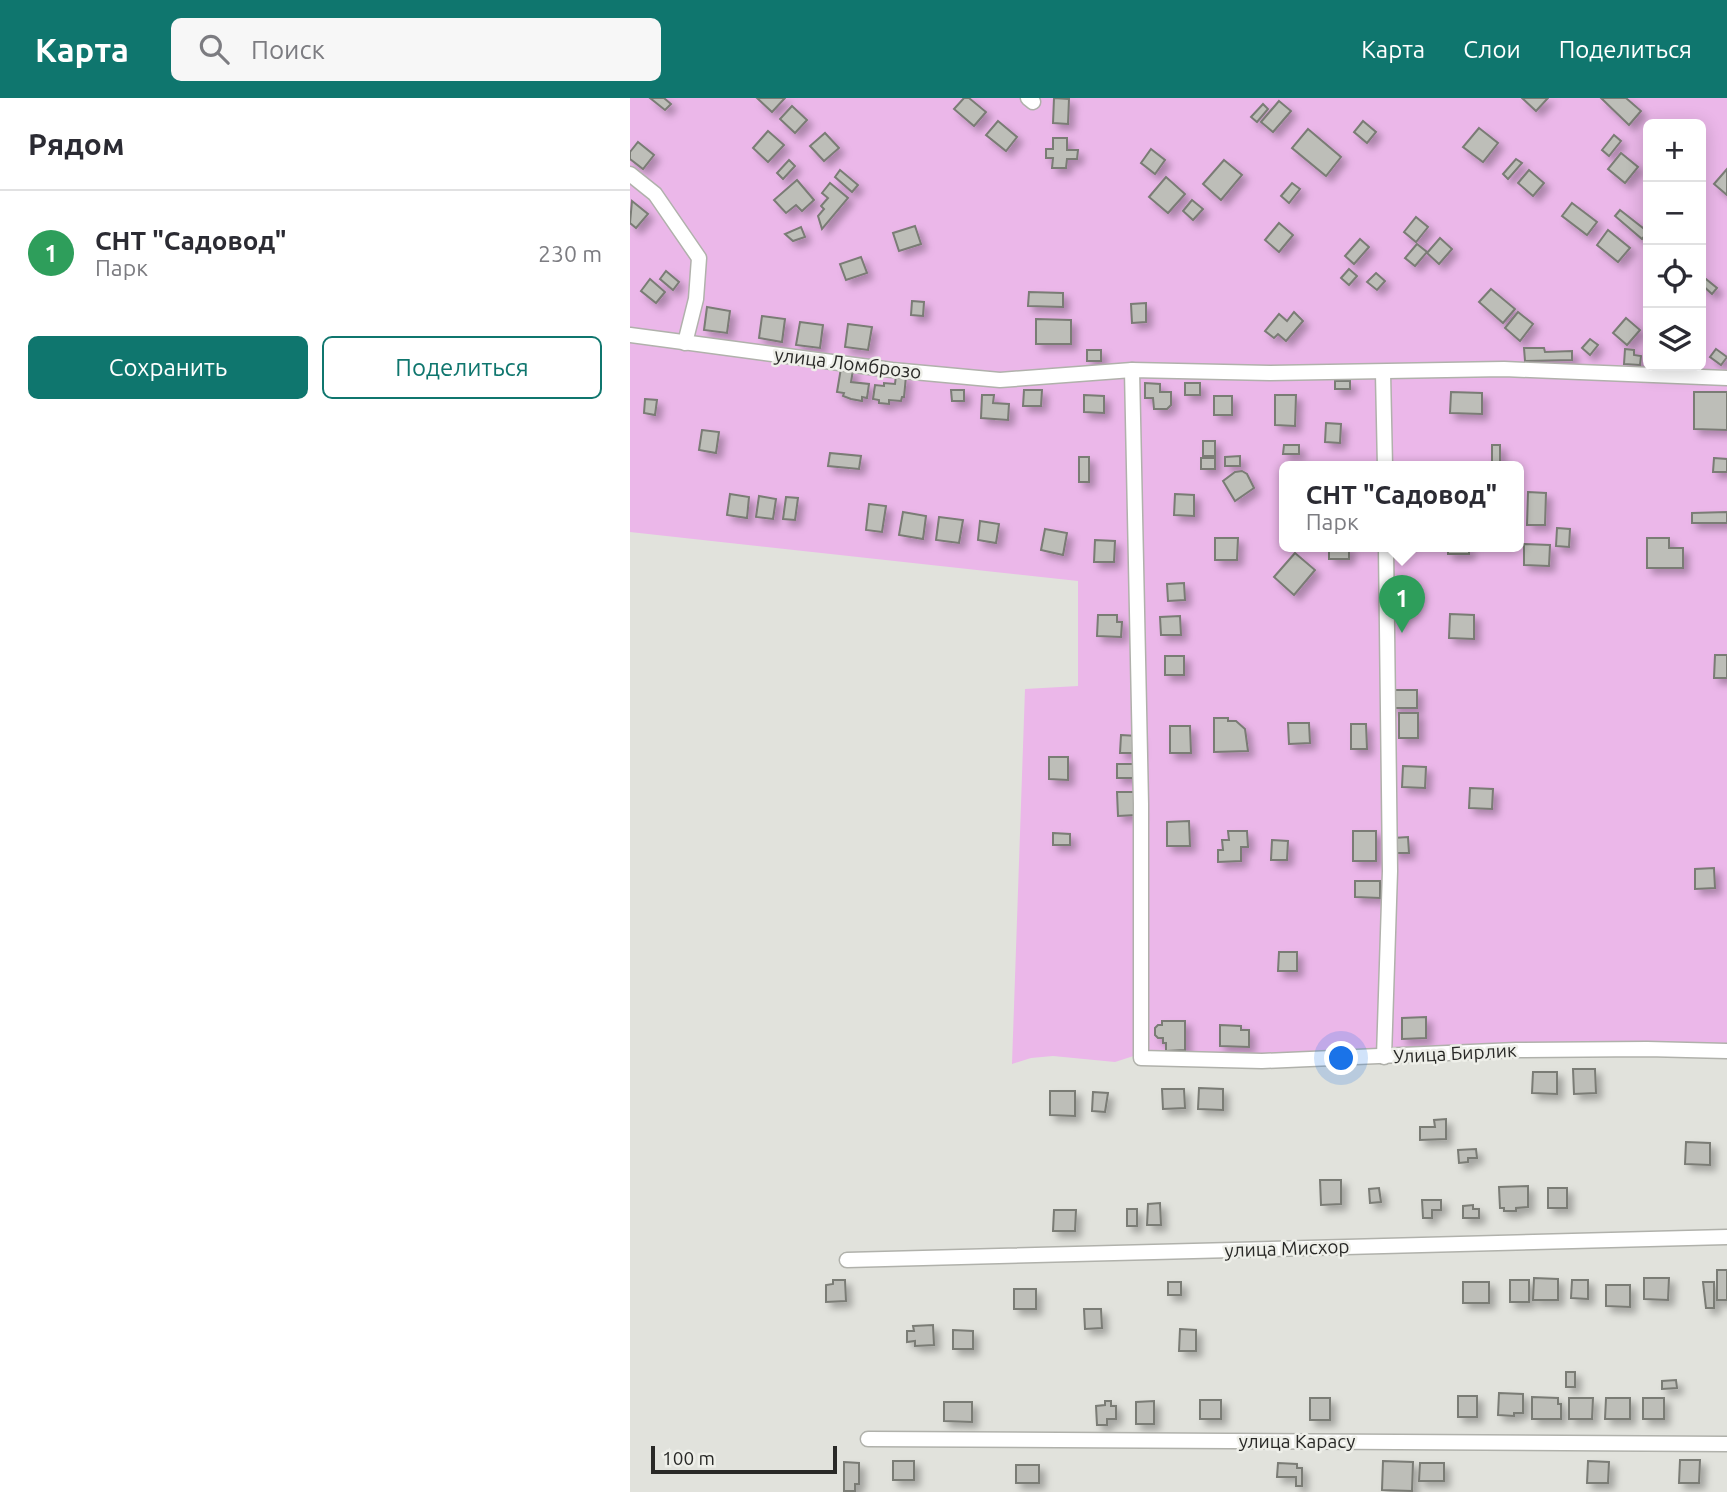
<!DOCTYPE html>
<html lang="ru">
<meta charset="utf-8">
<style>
body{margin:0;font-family:Ubuntu,sans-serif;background:#f7f7f7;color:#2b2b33}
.controls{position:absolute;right:21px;top:21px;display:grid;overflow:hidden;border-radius:10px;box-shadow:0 4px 18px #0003}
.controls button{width:63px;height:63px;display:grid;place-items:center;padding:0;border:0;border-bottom:2px solid #e1e1e2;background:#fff;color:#2b2b33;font:35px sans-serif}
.scale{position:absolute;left:21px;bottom:18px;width:186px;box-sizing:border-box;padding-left:7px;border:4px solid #292927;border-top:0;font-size:19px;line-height:24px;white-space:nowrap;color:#292927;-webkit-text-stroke:5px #eeefe9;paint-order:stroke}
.you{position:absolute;left:712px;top:961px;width:24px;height:24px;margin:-18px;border:5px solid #fff;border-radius:50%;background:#1a73e8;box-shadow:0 0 0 10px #1a73e833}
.badge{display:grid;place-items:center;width:46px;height:46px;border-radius:50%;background:#0f766e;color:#fff;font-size:23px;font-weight:700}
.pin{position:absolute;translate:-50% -58px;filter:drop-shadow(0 2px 4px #0008)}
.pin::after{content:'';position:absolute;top:37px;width:24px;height:21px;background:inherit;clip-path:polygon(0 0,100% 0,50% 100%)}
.popup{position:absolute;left:649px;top:363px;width:245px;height:91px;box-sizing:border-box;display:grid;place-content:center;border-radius:10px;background:#fff;filter:drop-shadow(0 2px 5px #0005);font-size:23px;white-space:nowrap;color:#7c7c81}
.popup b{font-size:26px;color:#2b2b33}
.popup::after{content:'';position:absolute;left:50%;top:100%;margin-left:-14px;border:14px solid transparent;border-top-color:#fff}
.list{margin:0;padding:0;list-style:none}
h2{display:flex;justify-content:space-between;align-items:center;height:91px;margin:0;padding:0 28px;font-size:30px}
h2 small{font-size:23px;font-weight:400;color:#7c7c81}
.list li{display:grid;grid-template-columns:46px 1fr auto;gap:21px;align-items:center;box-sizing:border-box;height:126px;padding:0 28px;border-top:2px solid #e1e1e2}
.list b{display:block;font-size:26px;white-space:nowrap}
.list p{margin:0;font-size:23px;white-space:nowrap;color:#7c7c81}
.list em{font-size:23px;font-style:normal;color:#7c7c81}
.actions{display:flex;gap:14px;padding:21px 28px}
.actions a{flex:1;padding:16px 0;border:2px solid #0f766e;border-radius:10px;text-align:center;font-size:24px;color:#0f766e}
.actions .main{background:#0f766e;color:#fff}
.icon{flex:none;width:38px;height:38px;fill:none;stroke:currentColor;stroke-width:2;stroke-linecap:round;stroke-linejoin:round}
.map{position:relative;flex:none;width:1097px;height:1394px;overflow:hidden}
header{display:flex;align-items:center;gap:42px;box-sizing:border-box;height:98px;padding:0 35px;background:#0f766e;color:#fff}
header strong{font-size:33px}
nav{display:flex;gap:38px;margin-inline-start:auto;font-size:24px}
.search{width:490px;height:63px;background:#f7f7f7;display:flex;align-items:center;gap:18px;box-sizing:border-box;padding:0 24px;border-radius:10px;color:#7c7c81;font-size:26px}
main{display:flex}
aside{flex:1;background:#fff}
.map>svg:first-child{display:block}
</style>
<header>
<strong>Карта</strong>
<div class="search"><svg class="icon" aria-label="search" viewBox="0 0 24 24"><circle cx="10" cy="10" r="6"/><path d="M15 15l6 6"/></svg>Поиск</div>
<nav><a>Карта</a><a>Слои</a><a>Поделиться</a></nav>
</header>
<main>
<aside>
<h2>Рядом<small></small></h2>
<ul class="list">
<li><span class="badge" style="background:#2e9e5b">1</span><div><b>СНТ &quot;Садовод&quot;</b><p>Парк</p></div><em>230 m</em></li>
</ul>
<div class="actions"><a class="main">Сохранить</a><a>Поделиться</a></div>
</aside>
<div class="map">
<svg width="1097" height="1394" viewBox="0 0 1097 1394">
<defs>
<filter id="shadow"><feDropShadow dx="5.5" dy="5.5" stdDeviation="3.5" flood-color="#0004"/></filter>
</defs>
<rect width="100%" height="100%" fill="#e1e2dc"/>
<!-- green -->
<path fill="#ebb7e9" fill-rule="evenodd" d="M0 0H1097V949L881 947 625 956 519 953 485 964 423 958 401 960 382 966 395 591 448 588V483L0 434ZM1018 26H1071V268H1018ZM655 369H889V449H655Z"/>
<!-- building -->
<g fill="#bdbeb8" stroke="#7a7b75" stroke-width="2" filter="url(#shadow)">
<polygon points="20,0 34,0 41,6 35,12"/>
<polygon points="127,0 155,0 142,14"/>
<polygon points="334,0 339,0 356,14 344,28 324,11"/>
<polygon points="424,0 439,1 438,26 423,25"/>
<polygon points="892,0 918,0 906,13"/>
<polygon points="971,0 996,0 1011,13 999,27"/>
<polygon points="649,3 661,13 643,34 631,24"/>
<polygon points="633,6 638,11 627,24 621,19"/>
<polygon points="162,8 177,22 165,35 150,21"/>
<polygon points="368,23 387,39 376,53 356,37"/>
<polygon points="733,23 746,34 737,45 724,34"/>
<polygon points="849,30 868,45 853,64 833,49"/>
<polygon points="678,31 711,59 696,78 662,50"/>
<polygon points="138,33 154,47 138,64 123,50"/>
<polygon points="195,35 209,50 194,63 180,48"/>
<polygon points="984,37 991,43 979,58 972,52"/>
<polygon points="423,40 437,40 437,52 448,52 447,61 437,61 436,70 422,70 423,60 416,60 416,51 423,51"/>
<polygon points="8,44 24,57 13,71 0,61 0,54"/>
<polygon points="521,51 535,62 525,76 511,65"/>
<polygon points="991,55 1008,69 995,85 978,71"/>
<polygon points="886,61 892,65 878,81 873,76"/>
<polygon points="159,62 165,68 153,81 147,75"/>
<polygon points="594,62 612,77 591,102 573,86"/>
<polygon points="1097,71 1097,97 1084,86"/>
<polygon points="210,72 228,87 222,94 205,79"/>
<polygon points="899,72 914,85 903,98 888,85"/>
<polygon points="536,79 555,96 538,115 519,99"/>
<polygon points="167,82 184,102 172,113 166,107 156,115 144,102"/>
<polygon points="200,85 218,100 192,131 188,118 194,111 191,108 198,100 192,95"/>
<polygon points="662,85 670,91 659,105 651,98"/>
<polygon points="562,102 573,111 563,122 553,113"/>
<polygon points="2,103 18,116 6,130 0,125"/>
<polygon points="942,105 967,124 957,137 932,118"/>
<polygon points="990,112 1018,134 1012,141 985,118"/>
<polygon points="786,119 798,129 786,144 774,134"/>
<polygon points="649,125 663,137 649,154 635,142"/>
<polygon points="285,128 291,146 269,153 263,135"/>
<polygon points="171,129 175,139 163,143 155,136"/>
<polygon points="978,132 1000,150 988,164 967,147"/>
<polygon points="810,140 822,151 809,166 797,155"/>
<polygon points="730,141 739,149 724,166 715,158"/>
<polygon points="787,146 797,154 785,168 775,160"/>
<polygon points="231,159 237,175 216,182 210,166"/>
<polygon points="719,171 727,178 719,187 711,180"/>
<polygon points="36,173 49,184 43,192 30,181"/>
<polygon points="746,175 755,183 747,192 737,184"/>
<polygon points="1071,177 1087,190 1082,196 1071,186"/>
<polygon points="20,181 35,194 26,205 11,193"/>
<polygon points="861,191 885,211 873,225 849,204"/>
<polygon points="399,194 433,195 433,209 398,208"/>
<polygon points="282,203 294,204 293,218 281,217"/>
<polygon points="516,205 516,224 502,225 501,206"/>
<polygon points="77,209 100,213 97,235 74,232"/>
<polygon points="664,214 673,223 656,243 648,236 644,240 635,233 649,216 657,223"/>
<polygon points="888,214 903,226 890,243 875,230"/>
<polygon points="132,218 155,221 152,244 129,240"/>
<polygon points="996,220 1010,232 997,247 983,235"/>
<polygon points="406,221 441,222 441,246 406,246"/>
<polygon points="170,224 193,227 190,250 166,247"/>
<polygon points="218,226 242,229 238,252 215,249"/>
<polygon points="960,241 968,247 960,257 952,250"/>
<polygon points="894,250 914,250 915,254 942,253 942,262 895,263"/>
<polygon points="995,251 1004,252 1004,257 1011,258 1010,267 994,266"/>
<polygon points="1086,251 1097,259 1091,267 1080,259"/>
<rect x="457" y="252" width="14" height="11"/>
<polygon points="211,270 223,272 221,284 239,286 237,300 232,299 232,303 221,301 213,298 214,295 207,294"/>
<polygon points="266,277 276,278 274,299 272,299 271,303 259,302 259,306 249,305 249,302 243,301 245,287 254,288 254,285 265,286"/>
<rect x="705" y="283" width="15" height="8"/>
<polygon points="515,285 530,286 530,294 541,294 541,307 537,311 524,311 523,300 515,300"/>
<rect x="555" y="285" width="15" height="12"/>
<polygon points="321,292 334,292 334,303 322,303"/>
<polygon points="394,292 412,292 411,308 393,308"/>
<polygon points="821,294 852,295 852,316 820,315"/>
<polygon points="1064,294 1097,294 1097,332 1064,331"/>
<polygon points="352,297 364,297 363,305 379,306 378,322 351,320"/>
<polygon points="454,297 474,298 474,315 454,314"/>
<polygon points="645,297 666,297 665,328 645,327"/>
<rect x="584" y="298" width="18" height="19"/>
<polygon points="15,301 27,302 25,317 14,315"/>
<polygon points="696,325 711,326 710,345 695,344"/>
<polygon points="72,332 89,334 86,355 69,352"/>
<rect x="573" y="343" width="12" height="15"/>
<polygon points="654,347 669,347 669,356 653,356"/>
<rect x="862" y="347" width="8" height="22"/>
<polygon points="200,355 231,358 229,371 198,368"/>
<polygon points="610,358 610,368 595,368 595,359"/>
<rect x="449" y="359" width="10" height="25"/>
<rect x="571" y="360" width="14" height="11"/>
<polygon points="1084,360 1097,361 1097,374 1083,374"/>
<polygon points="612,373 617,376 624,390 605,403 593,383 605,374"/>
<polygon points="898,394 916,395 915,427 897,427"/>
<polygon points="100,396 119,399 117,420 97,417"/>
<polygon points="545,396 564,397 564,418 544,417"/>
<polygon points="129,398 146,401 143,421 126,419"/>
<polygon points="156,399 168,400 165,422 153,421"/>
<polygon points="239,406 256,408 252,434 236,432"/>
<polygon points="273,414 296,418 293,441 269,437"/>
<polygon points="1097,414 1097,425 1062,425 1062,415"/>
<polygon points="309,419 333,422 329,445 306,442"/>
<polygon points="350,423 369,426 366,445 348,442"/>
<polygon points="927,430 940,431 939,449 926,448"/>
<polygon points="415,431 437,435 433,457 411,452"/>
<polygon points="585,440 608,440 607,462 585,462"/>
<polygon points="1017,440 1039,440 1039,450 1053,450 1053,470 1017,470"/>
<polygon points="465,442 485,443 484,464 464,464"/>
<polygon points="894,446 920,447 919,468 894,467"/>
<rect x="699" y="449" width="20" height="12"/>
<rect x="818" y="449" width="21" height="7"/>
<polygon points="665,455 685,472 664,497 644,479"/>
<polygon points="554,485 555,502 538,503 537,486"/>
<polygon points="820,516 844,517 844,541 819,540"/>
<polygon points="468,517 487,517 487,524 492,524 491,539 467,538"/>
<polygon points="550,518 551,537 531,537 530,519"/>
<polygon points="1085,557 1097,557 1097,580 1084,580"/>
<rect x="535" y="558" width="19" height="19"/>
<rect x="762" y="592" width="25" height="18"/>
<rect x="769" y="615" width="19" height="25"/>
<polygon points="584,620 598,620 598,623 606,623 615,631 618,653 584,654"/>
<polygon points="658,625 679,625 680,645 659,646"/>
<polygon points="721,626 736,626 737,651 721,651"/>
<polygon points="540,628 560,628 561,655 540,655"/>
<polygon points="491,637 507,638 507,655 490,655"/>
<polygon points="419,659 438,659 438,682 419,681"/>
<rect x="487" y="666" width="19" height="14"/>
<polygon points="773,668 796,669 795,690 772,689"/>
<polygon points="840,690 863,691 862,711 839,710"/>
<polygon points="487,694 505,694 506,717 488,718"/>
<polygon points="559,723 560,748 537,748 537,724"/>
<polygon points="598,733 617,733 618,749 611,749 611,763 588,764 588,752 593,752 592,742 599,742"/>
<rect x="723" y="733" width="23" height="30"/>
<polygon points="423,735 440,736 440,747 423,747"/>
<polygon points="778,739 779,755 763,755 763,740"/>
<polygon points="642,742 658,743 657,762 641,762"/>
<polygon points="1084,770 1085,790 1065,791 1065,771"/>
<polygon points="725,783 750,783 750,800 725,799"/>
<polygon points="649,854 667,854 667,873 648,873"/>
<polygon points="796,919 796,940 772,941 772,920"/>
<polygon points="532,923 555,923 555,952 536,953 536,945 533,945 533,940 528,940 525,937 525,930 528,927 532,927"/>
<polygon points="590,927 611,928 611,932 619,932 619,949 590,948"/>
<polygon points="943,971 965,971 966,995 944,996"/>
<polygon points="903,974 927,974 927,996 902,995"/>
<polygon points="569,990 593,991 593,1012 568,1011"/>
<polygon points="532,991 554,991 555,1010 533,1011"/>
<polygon points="420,993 445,993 445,1018 420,1017"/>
<polygon points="463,994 478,995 475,1014 462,1013"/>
<polygon points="816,1021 816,1041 790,1042 790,1029 805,1029 804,1022"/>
<polygon points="1056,1044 1080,1045 1080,1067 1055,1066"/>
<polygon points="846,1051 847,1060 838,1060 838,1064 829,1065 828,1052"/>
<polygon points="690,1082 711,1082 711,1106 691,1107"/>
<polygon points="898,1088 898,1109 886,1110 886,1113 874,1113 874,1110 870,1110 869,1089"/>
<polygon points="749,1090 751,1104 740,1105 739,1091"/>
<rect x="918" y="1090" width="19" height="20"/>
<polygon points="792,1102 811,1102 811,1112 802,1112 802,1120 793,1120"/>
<polygon points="530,1105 531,1127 517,1127 518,1106"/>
<polygon points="843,1107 843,1111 849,1111 849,1120 833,1120 833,1108"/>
<rect x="497" y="1111" width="10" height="17"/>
<polygon points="424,1112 446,1112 445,1133 423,1133"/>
<rect x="1087" y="1172" width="10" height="30"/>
<polygon points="904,1180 928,1181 928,1202 903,1202"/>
<polygon points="1014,1180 1039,1180 1038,1202 1014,1201"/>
<polygon points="203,1182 215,1182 216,1203 196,1204 196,1187 203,1186"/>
<rect x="880" y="1182" width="19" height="22"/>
<polygon points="942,1182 958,1182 958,1201 941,1200"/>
<rect x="538" y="1184" width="13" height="13"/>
<rect x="833" y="1184" width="26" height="21"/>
<polygon points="1073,1184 1084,1184 1084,1210 1076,1210"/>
<polygon points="976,1187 1000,1187 1000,1209 976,1208"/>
<rect x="384" y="1191" width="22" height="20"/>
<polygon points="454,1211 471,1211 472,1230 455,1231"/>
<polygon points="303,1227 304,1247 285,1248 285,1243 277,1244 277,1233 284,1233 283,1228"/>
<polygon points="550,1231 566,1232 566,1253 549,1253"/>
<polygon points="323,1232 343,1233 343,1251 323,1251"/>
<rect x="936" y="1274" width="9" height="15"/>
<polygon points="1046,1282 1047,1290 1032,1291 1032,1283"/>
<polygon points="869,1295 893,1296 893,1315 884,1315 884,1318 868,1317"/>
<rect x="828" y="1298" width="19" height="21"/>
<polygon points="902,1299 928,1300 928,1306 931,1306 931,1321 902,1321"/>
<rect x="680" y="1300" width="20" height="22"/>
<polygon points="939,1300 963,1300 962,1321 939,1321"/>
<polygon points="976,1300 1000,1300 1000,1321 975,1321"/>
<rect x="1013" y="1300" width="21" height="21"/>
<rect x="570" y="1302" width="21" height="19"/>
<polygon points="475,1303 481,1303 481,1308 486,1308 486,1321 477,1321 477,1327 467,1327 466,1308 475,1307"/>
<polygon points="524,1303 524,1326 506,1326 506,1304"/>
<polygon points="314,1304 342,1304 342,1324 314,1323"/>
<polygon points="1050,1362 1070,1362 1069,1385 1049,1385"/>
<rect x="263" y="1363" width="21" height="19"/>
<polygon points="753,1363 783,1364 782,1393 752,1392"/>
<polygon points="958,1363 979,1364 978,1385 957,1385"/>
<polygon points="214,1364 229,1365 229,1386 225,1386 225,1393 214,1393"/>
<polygon points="648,1365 667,1366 667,1370 672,1370 672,1388 666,1388 666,1379 647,1379"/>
<polygon points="790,1365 814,1365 814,1383 789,1383"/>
<rect x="386" y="1367" width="23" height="18"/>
</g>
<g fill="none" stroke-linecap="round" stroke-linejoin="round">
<defs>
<g id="minor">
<polyline points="398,0 403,4"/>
<polyline points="0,76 25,96 69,160 66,201 55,245"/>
<polyline points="0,237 262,272 370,282 502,272 640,275 874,271 1097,280"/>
<polyline points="502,272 511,706 511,960 632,963 886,952 1017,951 1097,953"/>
<polyline points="753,275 755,369"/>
<polyline points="754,959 760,773 756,449"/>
<polyline points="217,1162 1097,1139"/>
<polyline points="238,1341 1097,1346"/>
</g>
</defs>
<!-- minor casing -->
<use href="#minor" stroke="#b0b1ab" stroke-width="17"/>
<!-- minor -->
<use href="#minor" stroke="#fff" stroke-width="14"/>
</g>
<g text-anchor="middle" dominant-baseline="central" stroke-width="5" stroke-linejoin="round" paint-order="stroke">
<!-- street labels -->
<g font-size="19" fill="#292927" stroke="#eeefe9">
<text transform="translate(218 265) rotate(7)">улица Ломброзо</text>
<text transform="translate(825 955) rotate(-3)">Улица Бирлик</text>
<text transform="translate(657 1150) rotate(-2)">улица Мисхор</text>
<text x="667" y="1343">улица Карасу</text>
</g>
</g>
</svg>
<div class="controls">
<button>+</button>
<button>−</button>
<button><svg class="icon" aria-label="locate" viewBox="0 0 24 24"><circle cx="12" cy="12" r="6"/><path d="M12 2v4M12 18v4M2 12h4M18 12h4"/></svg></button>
<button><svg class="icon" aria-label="layers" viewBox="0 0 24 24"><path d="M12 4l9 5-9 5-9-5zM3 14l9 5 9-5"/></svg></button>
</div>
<div class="scale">100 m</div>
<div class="you"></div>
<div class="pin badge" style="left:772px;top:535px;background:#2e9e5b">1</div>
<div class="popup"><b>СНТ &quot;Садовод&quot;</b>Парк</div>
</div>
</main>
